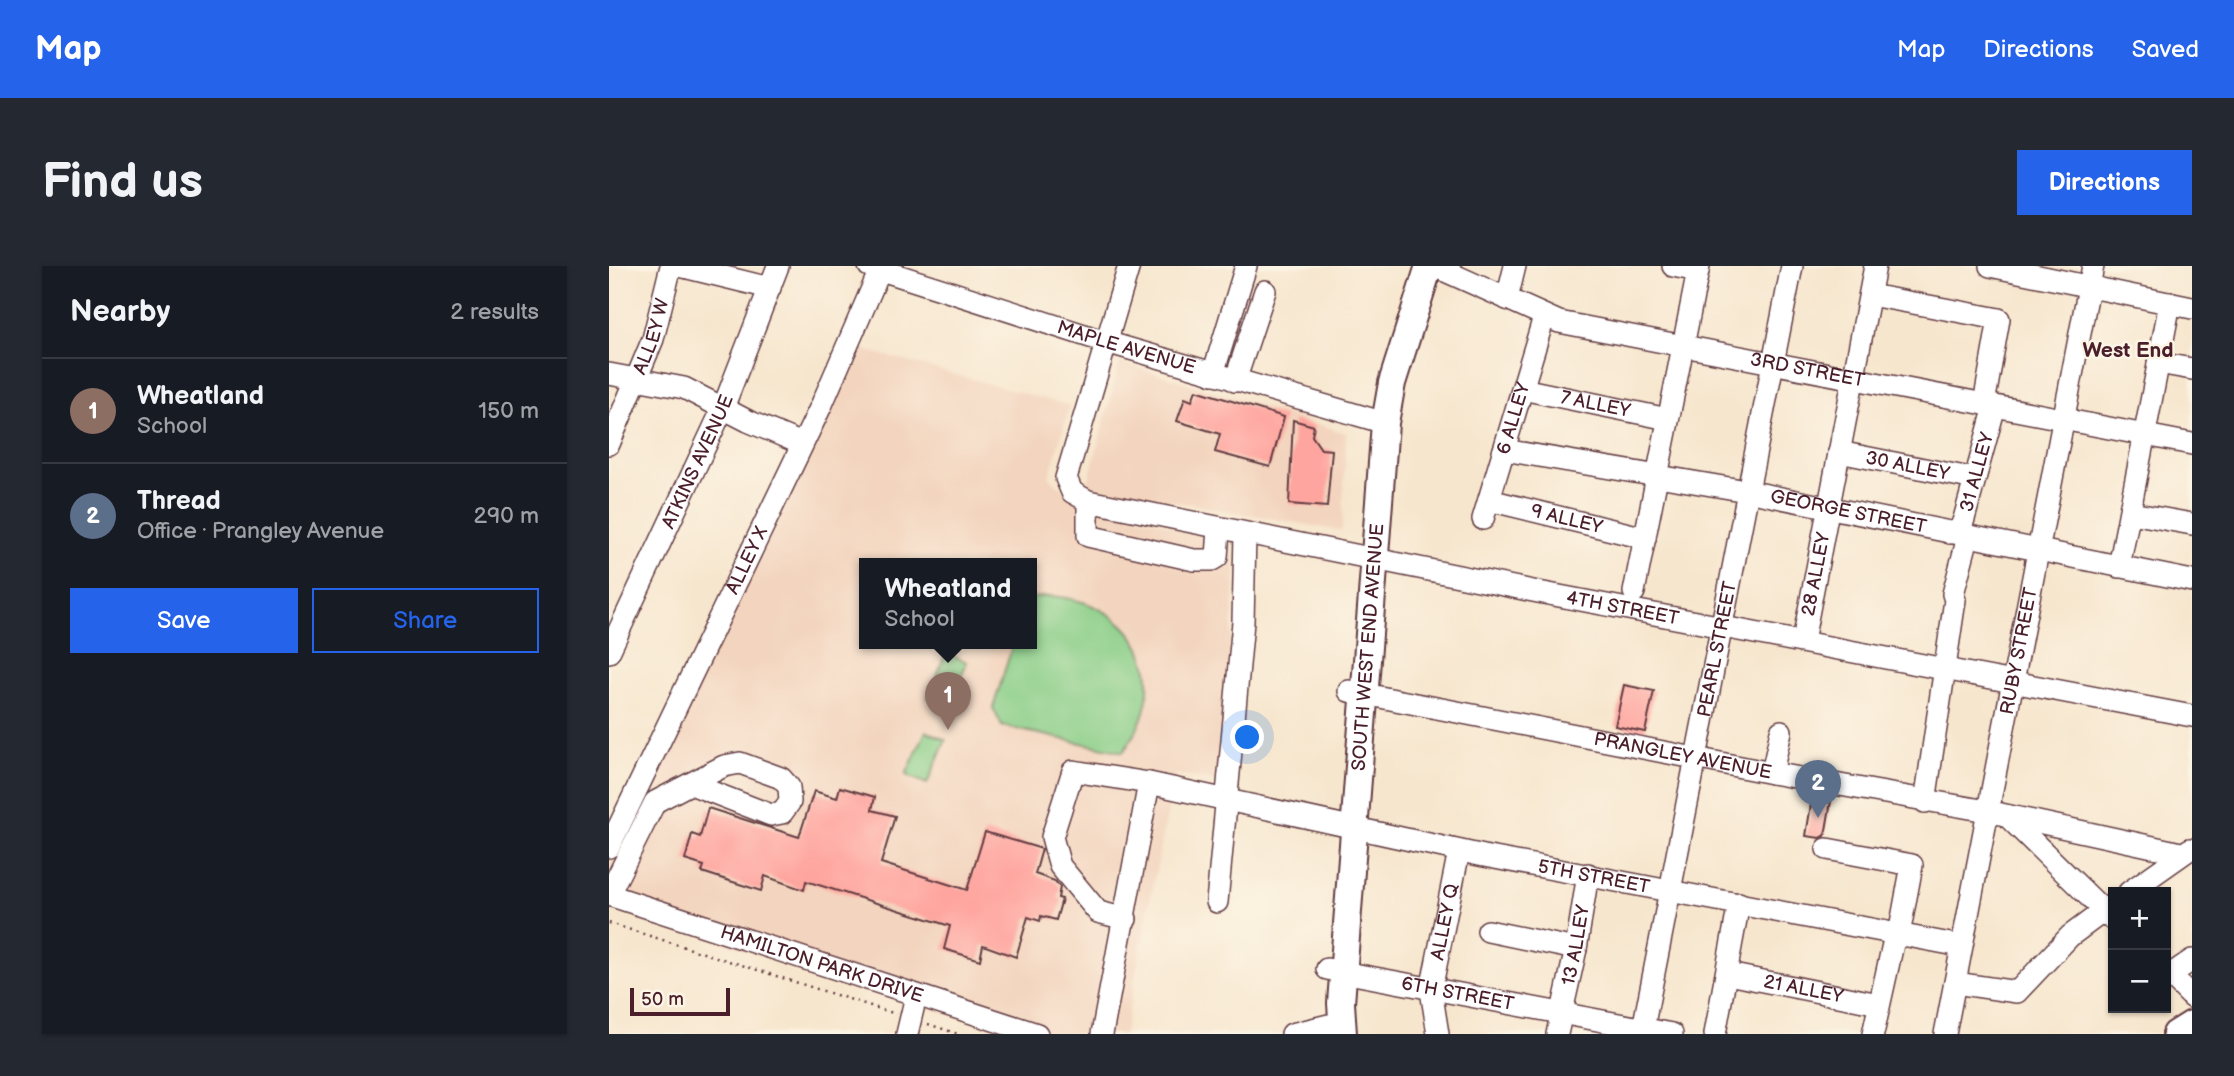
<!DOCTYPE html>
<meta charset="utf-8">
<style>
body{margin:0;font-family:"Balsamiq Sans",sans-serif;background:#242831;color:#f1f3f6}
.controls{position:absolute;right:21px;bottom:21px;display:grid;overflow:hidden;border-radius:0px;box-shadow:0 2px 5px #0004}
.controls button{width:63px;height:63px;display:grid;place-items:center;padding:0;border:0;border-bottom:2px solid #363941;background:#171b24;color:#f1f3f6;font:35px sans-serif}
.scale{position:absolute;left:21px;bottom:18px;width:100px;box-sizing:border-box;padding-left:7px;border:4px solid #4a1f2b;border-top:0;font-size:19px;line-height:24px;white-space:nowrap;color:#4a1f2b;-webkit-text-stroke:5px #fcf5e5;paint-order:stroke}
.you{position:absolute;left:639px;top:472px;width:24px;height:24px;margin:-18px;border:5px solid #fff;border-radius:50%;background:#1a73e8;box-shadow:0 0 0 10px #1a73e833}
.badge{display:grid;place-items:center;width:46px;height:46px;border-radius:50%;background:#2563eb;color:#fff;font-size:23px;font-weight:700}
.pin{position:absolute;translate:-50% -58px;filter:drop-shadow(0 2px 4px #0008)}
.pin::after{content:'';position:absolute;top:37px;width:24px;height:21px;background:inherit;clip-path:polygon(0 0,100% 0,50% 100%)}
.popup{position:absolute;left:250px;top:292px;width:178px;height:91px;box-sizing:border-box;display:grid;place-content:center;border-radius:0px;background:#171b24;filter:drop-shadow(0 2px 5px #0005);font-size:23px;white-space:nowrap;color:#9ea1a6}
.popup b{font-size:26px;color:#f1f3f6}
.popup::after{content:'';position:absolute;left:50%;top:100%;margin-left:-14px;border:14px solid transparent;border-top-color:#171b24}
.list{margin:0;padding:0;list-style:none}
h2{display:flex;justify-content:space-between;align-items:center;height:91px;margin:0;padding:0 28px;font-size:30px}
h2 small{font-size:23px;font-weight:400;color:#9ea1a6}
.list li{display:grid;grid-template-columns:46px 1fr auto;gap:21px;align-items:center;box-sizing:border-box;height:105px;padding:0 28px;border-top:2px solid #363941}
.list b{display:block;font-size:26px;white-space:nowrap}
.list p{margin:0;font-size:23px;white-space:nowrap;color:#9ea1a6}
.list em{font-size:23px;font-style:normal;color:#9ea1a6}
.actions{display:flex;gap:14px;padding:21px 28px}
.actions a{flex:1;padding:16px 0;border:2px solid #2563eb;border-radius:0px;text-align:center;font-size:24px;color:#2563eb}
.actions .main{background:#2563eb;color:#fff}
.map{position:relative;flex:none;width:1583px;height:768px;overflow:hidden;border-radius:0px}
header{display:flex;align-items:center;gap:42px;box-sizing:border-box;height:98px;padding:0 35px;background:#2563eb;color:#fff}
header strong{font-size:33px}
nav{display:flex;gap:38px;margin-inline-start:auto;font-size:24px}
.intro{display:flex;align-items:center;justify-content:space-between;box-sizing:border-box;height:168px;padding:0 42px}
h1{margin:0;font-size:49px}
.button{padding:18px 32px;border-radius:0px;background:#2563eb;color:#fff;font-size:24px;font-weight:700}
main{display:flex;gap:42px;padding:0 42px}
aside{flex:1;background:#171b24;border-radius:0px;box-shadow:0 2px 5px #0004}
.map>svg:first-child{display:block}
</style>
<header>
<strong>Map</strong>
<nav><a>Map</a><a>Directions</a><a>Saved</a></nav>
</header>
<div class="intro"><h1>Find us</h1><a class="button">Directions</a></div>
<main>
<aside>
<h2>Nearby<small>2 results</small></h2>
<ul class="list">
<li><span class="badge" style="background:#8d6e63">1</span><div><b>Wheatland</b><p>School</p></div><em>150 m</em></li>
<li><span class="badge" style="background:#5c6f8a">2</span><div><b>Thread</b><p>Office · Prangley Avenue</p></div><em>290 m</em></li>
</ul>
<div class="actions"><a class="main">Save</a><a>Share</a></div>
</aside>
<div class="map">
<svg width="1583" height="768" viewBox="0 0 1583 768">
<rect width="100%" height="100%" fill="#fcf5e5"/>
<filter id="ink" filterUnits="userSpaceOnUse"><feTurbulence type="fractalNoise" baseFrequency=".0143" numOctaves="2"/><feDisplacementMap in="SourceGraphic" scale="14" xChannelSelector="R" yChannelSelector="G"/><feConvolveMatrix kernelMatrix="1 2 1 2 8 2 1 2 1" color-interpolation-filters="sRGB"/></filter>
<filter id="wash" filterUnits="userSpaceOnUse"><feTurbulence type="fractalNoise" baseFrequency=".00686" numOctaves="4" result="noise"/><feDisplacementMap in="SourceGraphic" scale="28" xChannelSelector="R" yChannelSelector="G"/><feGaussianBlur stdDeviation="1.57" result="paint"/><feColorMatrix in="noise" values="0 0 0 0 0 0 0 0 0 0 0 0 0 0 0 0 0 1.4 0 .05"/><feComposite in="paint" operator="in"/></filter>
<g filter="url(#wash)">
<rect width="100%" height="100%" fill="#f7e6ce"/>
<!-- built -->
<g fill="#f3d4be" fill-rule="evenodd">
<path d="M245 81 461 140 440 211 469 237 629 274 612 516 566 508 515 768H400L0 640V584ZM255 298H423V378H255Z"/>
<polygon points="511,96 737,167 733,265 478,220"/>
</g>
<!-- green -->
<g fill="#8ace88" stroke="#6a765a" stroke-width="2">
<path d="M443 330C531 338 568 414 514 486L393 460 384 442 404 378H423V332Z"/>
<polygon points="337,387 358,396 340,440 319,432"/>
<polygon points="317,465 337,474 318,518 297,509"/>
</g>
<g id="blocks">
<!-- building -->
<g fill="#fea59f">
<polygon points="587,124 675,151 661,201 606,186 611,168 568,155 576,132 583,135"/>
<polygon points="684,154 705,160 703,170 712,183 723,184 718,241 680,238"/>
<polygon points="1015,419 1045,425 1036,466 1006,460"/>
<polygon points="231,521 266,531 263,544 286,550 272,597 358,624 376,566 433,583 426,608 446,615 451,621 449,632 453,633 447,654 432,650 431,655 419,651 407,691 374,679 371,694 335,683 341,660 197,615 195,624 156,610 152,625 93,606 95,600 76,594 83,568 91,571 99,542 190,571 205,525 228,532"/>
<polygon points="1203,532 1222,535 1216,570 1211,572 1197,570"/>
</g>
</g>
</g>
<g filter="url(#ink)">
<use href="#blocks" fill-opacity="0" stroke="#643d43" stroke-width="2"/>
<g fill="none" stroke-linecap="round" stroke-linejoin="round">
<defs>
<g id="minor">
<polyline points="71,0 161,22"/>
<path id="s1" d="M260 0 497 76 776 157"/>
<path id="s2" d="M520 0 457 212 463 226 479 235 924 325 1583 450"/>
<path id="s3" d="M825 0 950 56 1583 178"/>
<polyline points="1064,0 1089,5"/>
<polyline points="1381,0 1583,42"/>
<polyline points="1261,29 1390,53 1375,138"/>
<polyline points="898,33 906,0"/>
<polyline points="1549,97 1583,103"/>
<polyline points="0,108 75,122 139,155 193,178"/>
<polyline points="604,108 637,0"/>
<polyline points="626,115 656,25"/>
<path id="s4" d="M913 123 1059 153"/>
<path id="s5" d="M0 178 44 73 62 0"/>
<path id="s6" d="M895 184 1138 225 1583 315"/>
<path id="s7" d="M1230 186 1366 213"/>
<path id="s8" d="M880 234 1036 272"/>
<polyline points="479,235 479,270 585,294 603,294 608,291 610,263"/>
<polyline points="1522,247 1583,258"/>
<path id="s9" d="M874 253 935 51"/>
<path id="s10" d="M1341 267 1351 263 1355 253 1386 140"/>
<polyline points="1510,301 1561,37"/>
<polyline points="1025,326 1090,0"/>
<path id="s11" d="M1194 375 1266 0"/>
<path id="s12" d="M0 386 114 142 169 0"/>
<path id="s13" d="M740 425 1163 507 1378 545 1572 587"/>
<polyline points="1163,507 1172,465"/>
<polyline points="1316,536 1346,334 1344,328 1359,271"/>
<polyline points="1398,550 1504,654"/>
<path id="s14" d="M0 581 213 138 271 4"/>
<polyline points="1218,583 1303,599 1290,669 1284,678 1264,768"/>
<polyline points="1520,626 1581,583"/>
<polyline points="0,628 46,536 115,500 131,497 172,512 180,521 181,536 173,547 162,549 82,518"/>
<path id="s15" d="M0 629 428 768"/>
<polyline points="608,636 634,356 636,269"/>
<polyline points="517,653 489,646 451,600 443,571 464,505 540,517"/>
<polyline points="879,665 967,683"/>
<path id="s16" d="M718 703 1063 768"/>
<polyline points="1557,705 1583,731"/>
<path id="s17" d="M1119 708 1270 738"/>
<polyline points="1561,709 1583,694"/>
<polyline points="1346,717 1408,726 1461,670 1504,638"/>
<polyline points="298,768 307,730"/>
<path id="s18" d="M493 768 540 517 875 590 1352 680"/>
<polyline points="683,768 720,759"/>
<path id="s19" d="M829 768 822 724 850 585"/>
<path id="s20" d="M948 768 967 683 979 608"/>
<path id="s21" d="M1033 768 1183 0"/>
<polyline points="1106,768 1130,637"/>
<path id="s22" d="M1336 768 1484 0"/>
</g>
<g id="major">
<path id="s23" d="M734 768 732 737 776 157 783 117 820 0"/>
<polyline points="1567,768 1583,758"/>
</g>
</defs>
<!-- minor casing -->
<use href="#minor" stroke="#643d43" stroke-width="24"/>
<!-- major casing -->
<use href="#major" stroke="#643d43" stroke-width="30"/>
<!-- path -->
<g stroke="#643d43" stroke-width="2.5" stroke-dasharray="2 5" stroke-linecap="butt">
<polyline points="0,657 287,748"/>
<polyline points="319,758 349,768"/>
</g>
<!-- minor -->
<use href="#minor" stroke="#fff" stroke-width="21"/>
<!-- major -->
<use href="#major" stroke="#fff" stroke-width="26"/>
</g>
</g>
<g text-anchor="middle" dominant-baseline="central" stroke-width="5" stroke-linejoin="round" paint-order="stroke">
<!-- street labels -->
<g font-size="19" fill="#4a1f2b" stroke="#fcf5e5">
<text stroke="none"><textPath href="#s5" startOffset="116">ALLEY W</textPath></text>
<text stroke="none"><textPath href="#s1" startOffset="270">MAPLE AVENUE</textPath></text>
<text stroke="none"><textPath href="#s3" startOffset="390">3RD STREET</textPath></text>
<text stroke="none"><textPath href="#s4" startOffset="75">7 ALLEY</textPath></text>
<text stroke="none"><textPath href="#s9" startOffset="105">6 ALLEY</textPath></text>
<text stroke="none"><textPath href="#s12" startOffset="210">ATKINS AVENUE</textPath></text>
<text stroke="none"><textPath href="#s7" startOffset="70">30 ALLEY</textPath></text>
<text stroke="none"><textPath href="#s10" startOffset="70">31 ALLEY</textPath></text>
<text stroke="none"><textPath href="#s6" startOffset="350">GEORGE STREET</textPath></text>
<text stroke="none"><textPath href="#s8" startOffset="80">9 ALLEY</textPath></text>
<text stroke="none"><textPath href="#s14" startOffset="318">ALLEY X</textPath></text>
<text stroke="none"><textPath href="#s11" startOffset="68">28 ALLEY</textPath></text>
<text stroke="none"><textPath href="#s2" startOffset="800">4TH STREET</textPath></text>
<text stroke="none"><textPath href="#s23" startOffset="388">SOUTH WEST END AVENUE</textPath></text>
<text stroke="none"><textPath href="#s21" startOffset="392">PEARL STREET</textPath></text>
<text stroke="none"><textPath href="#s22" startOffset="390">RUBY STREET</textPath></text>
<text stroke="none"><textPath href="#s13" startOffset="340">PRANGLEY AVENUE</textPath></text>
<text stroke="none"><textPath href="#s18" startOffset="710">5TH STREET</textPath></text>
<text stroke="none"><textPath href="#s19" startOffset="114">ALLEY Q</textPath></text>
<text stroke="none"><textPath href="#s20" startOffset="91">13 ALLEY</textPath></text>
<text stroke="none"><textPath href="#s15" startOffset="224">HAMILTON PARK DRIVE</textPath></text>
<text stroke="none"><textPath href="#s17" startOffset="77">21 ALLEY</textPath></text>
<text stroke="none"><textPath href="#s16" startOffset="133">6TH STREET</textPath></text>
</g>
<!-- neighbourhood labels -->
<g font-size="21" font-weight="bold" fill="#4a1f2b" stroke="#fcf5e5">
<text x="1519" y="84">West End</text>
</g>
</g>
</svg>
<div class="controls">
<button>+</button>
<button>−</button>
</div>
<div class="scale">50 m</div>
<div class="you"></div>
<div class="pin badge" style="left:339px;top:464px;background:#8d6e63">1</div>
<div class="popup"><b>Wheatland</b>School</div>
<div class="pin badge" style="left:1209px;top:552px;background:#5c6f8a">2</div>
</div>
</main>
